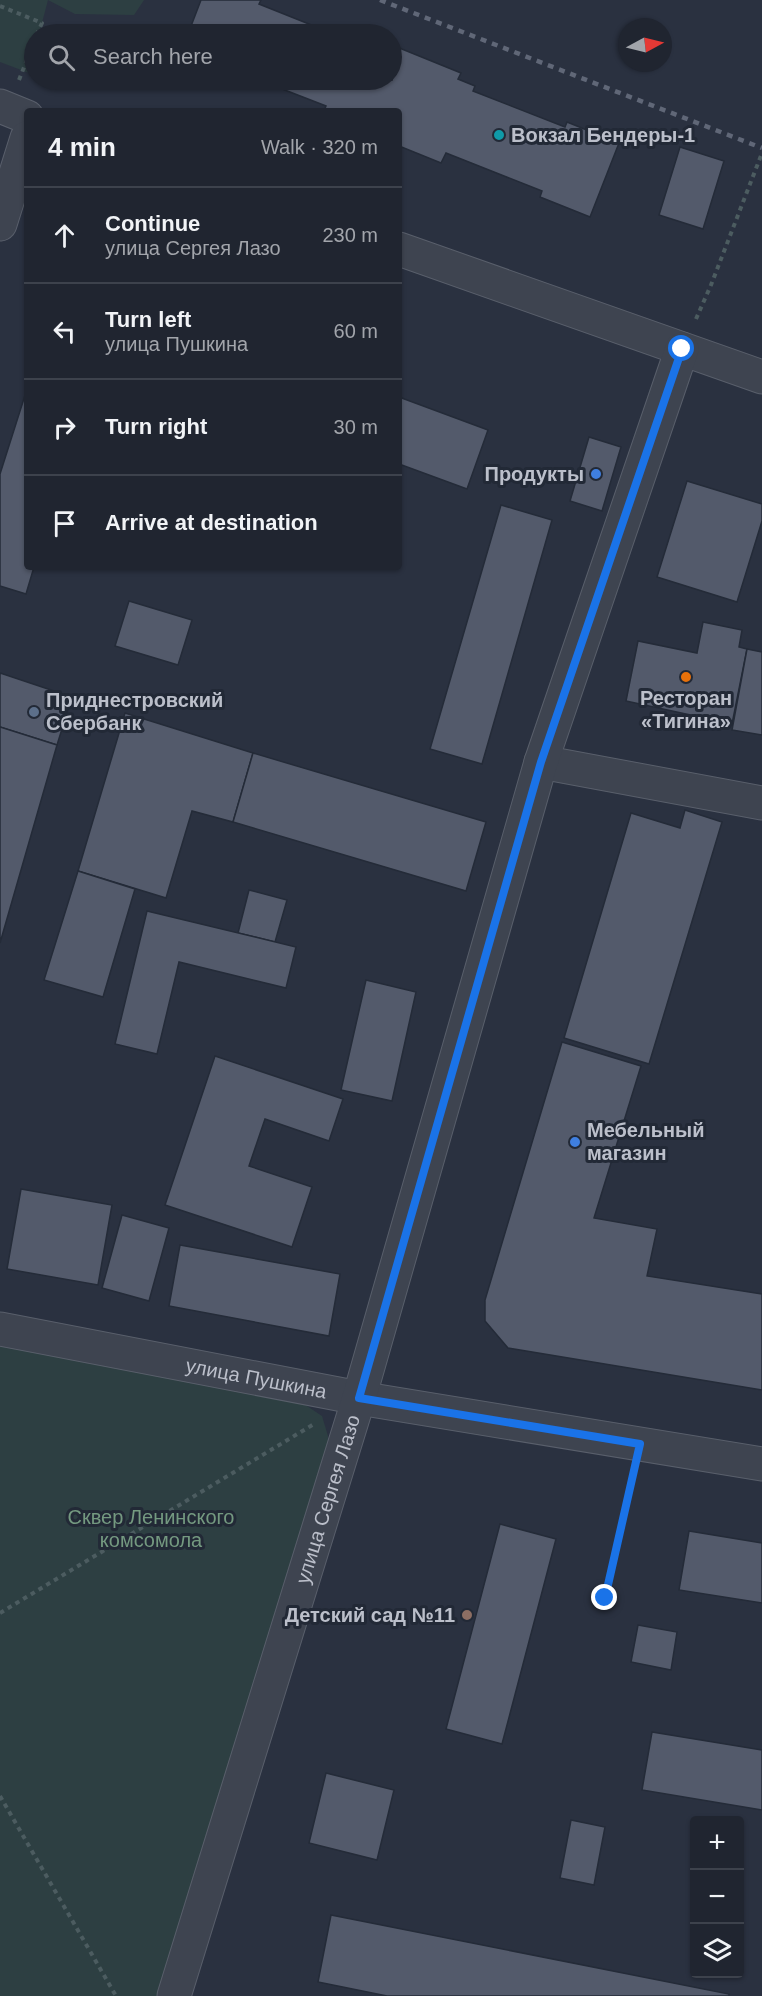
<!DOCTYPE html>
<meta charset="utf-8">
<style>
body{margin:0;font-family:Arial,sans-serif;background:#282d38;color:#f1f3f6}
.controls{position:absolute;right:18px;bottom:18px;display:grid;overflow:hidden;border-radius:6px;box-shadow:0 2px 4px #0004}
.controls button{width:54px;height:54px;display:grid;place-items:center;padding:0;border:0;border-bottom:2px solid #3d424c;background:#202530;color:#f1f3f6;font:30px sans-serif}
.compass{position:absolute;left:618px;top:18px;width:54px;height:54px;border-radius:50%;background:#202530;box-shadow:0 2px 4px #0004;rotate:83deg}
.stop{position:absolute;width:18px;height:18px;margin:-14px;border:4px solid #1a73e8;border-radius:50%;background:#fff}
.stop.end{background:#1a73e8;border-color:#fff;box-shadow:0 2px 6px #0008}
.list{margin:0;padding:0;list-style:none}
h2{display:flex;justify-content:space-between;align-items:center;height:78px;margin:0;padding:0 24px;font-size:26px}
h2 small{font-size:20px;font-weight:400;color:#a2a5ab}
.list li{display:grid;grid-template-columns:39px 1fr auto;gap:18px;align-items:center;box-sizing:border-box;height:96px;padding:0 24px;border-top:2px solid #3d424c}
.list b{display:block;font-size:22px;white-space:nowrap}
.list p{margin:0;font-size:20px;white-space:nowrap;color:#a2a5ab}
.list em{font-size:20px;font-style:normal;color:#a2a5ab}
.icon{flex:none;width:33px;height:33px;fill:none;stroke:currentColor;stroke-width:2;stroke-linecap:round;stroke-linejoin:round}
.map{position:relative;flex:none;width:762px;height:1996px;overflow:hidden}
.search{position:absolute;background:#202530;box-shadow:0 2px 4px #0004;left:24px;top:24px;width:378px;height:66px;display:flex;align-items:center;gap:15px;box-sizing:border-box;padding:0 21px;border-radius:33px;color:#a2a5ab;font-size:22px}
.panel{position:absolute;background:#202530;box-shadow:0 2px 4px #0004;left:24px;top:108px;width:378px;height:462px;border-radius:6px}
.map>svg:first-child{display:block}
</style>
<div class="map">
<svg width="762" height="1996" viewBox="0 0 762 1996">
<rect width="100%" height="100%" fill="#2a3140"/>
<!-- green -->
<g fill="#2d3f42">
<polygon points="0,0 144,0 134,15 75,14 48,0 39,34 34,34 34,52 29,73 0,62"/>
<polygon points="0,1344 304,1404 322,1416 328,1436 327,1467 164,1996 0,1996"/>
</g>
<!-- building -->
<g fill="#535a6b" stroke="#242b38" stroke-width="1.5">
<polygon points="201,0 261,0 259,4 334,34 188,34"/>
<polygon points="392,45 461,73 458,79 475,86 473,91 565,127 567,122 619,143 590,217 540,197 542,191 446,153 441,163 399,146 399,111 324,111 326,106 259,80 392,80"/>
<polygon points="680,147 724,161 703,229 659,215"/>
<polygon points="27,389 27,567 34,567 26,594 0,586 0,474"/>
<polygon points="399,397 488,430 467,489 399,464"/>
<polygon points="589,437 621,447 602,511 570,501"/>
<polygon points="687,481 762,504 762,521 737,602 657,577"/>
<polygon points="501,505 552,520 482,764 430,749"/>
<polygon points="129,601 192,620 178,665 115,646"/>
<polygon points="703,622 742,630 739,647 747,649 732,724 626,701 638,641 697,653"/>
<polygon points="747,649 762,652 762,735 732,730"/>
<polygon points="0,673 72,697 57,745 0,727"/>
<polygon points="125,713 253,753 233,822 192,811 166,898 78,871"/>
<polygon points="0,727 57,745 0,943"/>
<polygon points="253,753 486,822 466,891 233,822"/>
<polygon points="685,810 722,822 649,1064 564,1038 631,813 680,828"/>
<polygon points="78,871 135,889 103,997 44,980"/>
<polygon points="249,890 287,900 275,942 238,933"/>
<polygon points="147,911 296,947 286,988 179,962 157,1054 115,1044"/>
<polygon points="366,980 416,992 392,1101 341,1090"/>
<polygon points="562,1042 641,1066 594,1218 657,1229 647,1276 762,1294 762,1390 508,1348 485,1321 485,1300"/>
<polygon points="215,1056 343,1099 329,1141 265,1119 249,1166 312,1187 292,1247 165,1205"/>
<polygon points="21,1189 112,1205 98,1285 7,1269"/>
<polygon points="122,1215 169,1228 149,1301 102,1288"/>
<polygon points="180,1245 340,1274 329,1336 169,1306"/>
<polygon points="500,1524 556,1539 502,1744 446,1729"/>
<polygon points="689,1531 762,1543 762,1603 679,1590"/>
<polygon points="638,1625 677,1632 671,1670 631,1662"/>
<polygon points="652,1732 762,1750 762,1810 642,1790"/>
<polygon points="326,1773 394,1790 377,1860 309,1843"/>
<polygon points="571,1820 605,1827 594,1885 560,1878"/>
<polygon points="331,1915 729,1994 729,1996 387,1996 318,1982"/>
</g>
<g fill="none" stroke-linecap="round" stroke-linejoin="round">
<defs>
<g id="minor">
<polyline points="0,106 27,117"/>
<polyline points="0,224 27,138"/>
<polyline points="399,249 762,377"/>
<polyline points="541,762 762,803"/>
<path id="s1" d="M0 1329 359 1398 762 1464"/>
<path id="s2" d="M174 1996 359 1398 541 762 682 349"/>
</g>
</defs>
<!-- minor casing -->
<use href="#minor" stroke="#595f6b" stroke-width="35"/>
<!-- path -->
<g stroke="#4c5c60" stroke-width="4" stroke-dasharray="4.5 4.5" stroke-linecap="butt">
<polyline points="0,6 42,23 37,34"/>
<polyline points="19,80 34,42"/>
<polyline points="696,319 711,285 762,153"/>
<polyline points="605,1598 633,1476"/>
<polyline points="0,1613 314,1424"/>
<polyline points="0,1796 116,1996"/>
</g>
<!-- minor -->
<use href="#minor" stroke="#3e4450" stroke-width="33"/>
<!-- rail -->
<polyline stroke="#606777" stroke-width="4.5" stroke-dasharray="6 6" stroke-linecap="butt" points="380,0 762,148"/>
</g>
<g fill="none" stroke-linecap="round" stroke-linejoin="round">
<!-- route -->
<polyline stroke="#1a73e8" stroke-width="8" points="605,1598 640,1444 359,1398 541,762 682,349"/>
</g>
<!-- markers -->
<circle fill="#0f9aa8" stroke="#222936" stroke-width="2" cx="499" cy="135" r="6"/>
<g fill="#3f7fe0" stroke="#222936" stroke-width="2">
<circle cx="596" cy="474" r="6"/>
<circle cx="575" cy="1142" r="6"/>
</g>
<circle fill="#e8710a" stroke="#222936" stroke-width="2" cx="686" cy="677" r="6"/>
<circle fill="#5c6f8a" stroke="#222936" stroke-width="2" cx="34" cy="712" r="6"/>
<circle fill="#8d6e63" stroke="#222936" stroke-width="2" cx="467" cy="1615" r="6"/>
<g text-anchor="middle" dominant-baseline="central" stroke-width="6" stroke-linejoin="round" paint-order="stroke">
<!-- poi labels -->
<g font-size="20" font-weight="bold" fill="#bbbfca" stroke="#222936" text-anchor="start">
<text x="511" y="135">Вокзал Бендеры-1</text>
<text x="584" y="474" text-anchor="end">Продукты</text>
<text x="686" y="698" text-anchor="middle">Ресторан<tspan x="686" dy="23">«Тигина»</tspan></text>
<text x="46" y="700">Приднестровский<tspan x="46" dy="23">Сбербанк</tspan></text>
<text x="587" y="1130">Мебельный<tspan x="587" dy="23">магазин</tspan></text>
<text x="455" y="1615" text-anchor="end">Детский сад №11</text>
</g>
<!-- street labels -->
<g font-size="20" fill="#bbbfca" stroke="#222936">
<text stroke="none"><textPath href="#s1" startOffset="261">улица Пушкина</textPath></text>
<text stroke="none"><textPath href="#s2" startOffset="520">улица Сергея Лазо</textPath></text>
</g>
<!-- park labels -->
<g font-size="20" fill="#749980" stroke="#222936">
<text x="151" y="1517">Сквер Ленинского<tspan x="151" dy="23">комсомола</tspan></text>
</g>
</g>
</svg>
<div class="controls">
<button>+</button>
<button>−</button>
<button><svg class="icon" aria-label="layers" viewBox="0 0 24 24"><path d="M12 4l9 5-9 5-9-5zM3 14l9 5 9-5"/></svg></button>
</div>
<svg class="compass" viewBox="-18 -18 36 36"><path d="M0-13l5 13h-10z" fill="#e53935"/><path d="M0 13l5-13h-10z" fill="#a2a5ab"/></svg>
<div class="stop" style="left:682px;top:349px"></div>
<div class="stop end" style="left:605px;top:1598px"></div>
<div class="search"><svg class="icon" aria-label="search" viewBox="0 0 24 24"><circle cx="10" cy="10" r="6"/><path d="M15 15l6 6"/></svg>Search here</div>
<section class="panel">
<h2>4 min<small>Walk · 320 m</small></h2>
<ul class="list">
<li><svg class="icon" aria-label="ahead" viewBox="0 0 24 24"><path d="M12 20V5M6 11l6-6 6 6"/></svg><div><b>Continue</b><p>улица Сергея Лазо</p></div><em>230 m</em></li>
<li><svg class="icon" aria-label="left" viewBox="0 0 24 24"><path d="M17 20v-9H6M10 6l-5 5 5 5"/></svg><div><b>Turn left</b><p>улица Пушкина</p></div><em>60 m</em></li>
<li><svg class="icon" aria-label="right" viewBox="0 0 24 24"><path d="M7 20v-9h11M14 6l5 5-5 5"/></svg><div><b>Turn right</b></div><em>30 m</em></li>
<li><svg class="icon" aria-label="arrive" viewBox="0 0 24 24"><path d="M6 21V4h12l-3 4 3 4H6"/></svg><div><b>Arrive at destination</b></div></li>
</ul>
</section>
</div>
